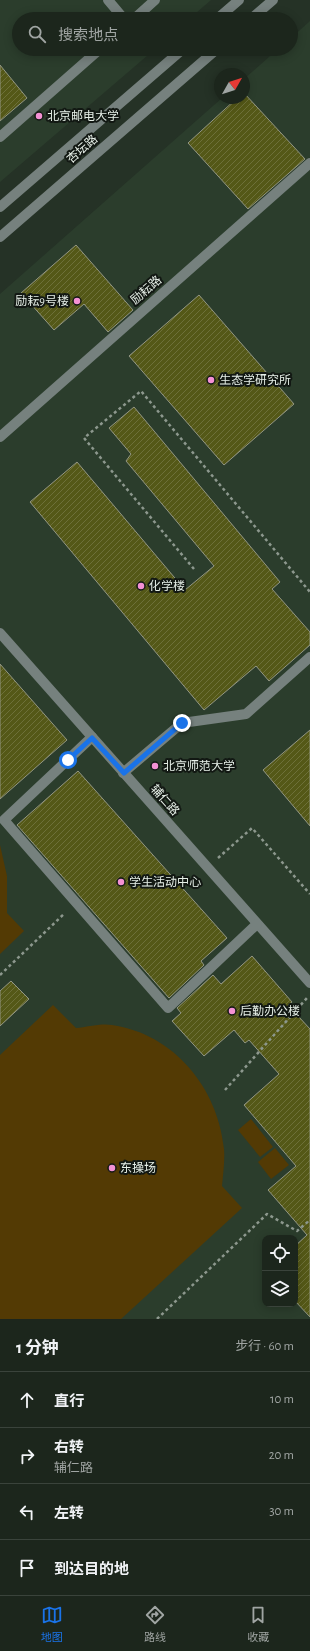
<!DOCTYPE html>
<html lang="zh">
<meta charset="utf-8">
<style>
body{margin:0;font-family:"Alegreya Sans","Noto Sans SC",sans-serif;background:#252e25;color:#f1f3f6}
.controls{position:absolute;right:12px;bottom:12px;display:grid;overflow:hidden;border-radius:8px;box-shadow:0 2px 10px #0003}
.controls button{width:36px;height:36px;display:grid;place-items:center;padding:0;border:0;border-bottom:1px solid #3a433b;background:#1c261c;color:#f1f3f6;font:20px sans-serif}
.compass{position:absolute;left:214px;top:68px;width:36px;height:36px;border-radius:50%;background:#1c261c;box-shadow:0 2px 10px #0003;rotate:51deg}
.stop{position:absolute;width:12px;height:12px;margin:-9px;border:3px solid #1a73e8;border-radius:50%;background:#fff}
.stop.end{background:#1a73e8;border-color:#fff;box-shadow:0 1px 4px #0008}
.list{margin:0;padding:0;list-style:none}
h2{display:flex;justify-content:space-between;align-items:center;height:52px;margin:0;padding:0 16px;font-size:17px}
h2 small{font-size:13px;font-weight:400;color:#a0a5a3}
.list li{display:grid;grid-template-columns:26px 1fr auto;gap:12px;align-items:center;box-sizing:border-box;height:56px;padding:0 16px;border-top:1px solid #3a433b}
.list b{display:block;font-size:15px;white-space:nowrap}
.list p{margin:0;font-size:13px;white-space:nowrap;color:#a0a5a3}
.list em{font-size:13px;font-style:normal;color:#a0a5a3}
.icon{flex:none;width:22px;height:22px;fill:none;stroke:currentColor;stroke-width:2;stroke-linecap:round;stroke-linejoin:round}
.map{position:relative;flex:none;width:310px;height:1319px;overflow:hidden}
.search{position:absolute;background:#1c261c;box-shadow:0 2px 10px #0003;left:12px;right:12px;top:12px;height:44px;display:flex;align-items:center;gap:10px;box-sizing:border-box;padding:0 14px;border-radius:22px;color:#a0a5a3;font-size:15px}
.sheet{height:276px;background:#1c261c}
nav{display:flex;justify-content:space-around;align-items:center;box-sizing:border-box;height:56px;border-top:1px solid #3a433b;background:#1c261c;font-size:11px;color:#a0a5a3}
nav a{display:grid;justify-items:center;gap:2px}
nav .on{color:#1a73e8}
.map>svg:first-child{display:block}
</style>
<div class="map">
<svg width="310" height="1319" viewBox="0 0 310 1319">
<defs>
<pattern id="building-hatch" width="6" height="6" patternUnits="userSpaceOnUse"><rect width="6" height="6" fill="#545817"/><path d="M-1 1l2-2M0 6l6-6M5 7l2-2" fill="none" stroke="#6d7039"/></pattern>
</defs>
<rect width="100%" height="100%" fill="#253226"/>
<!-- built -->
<g fill="#2b3d2c" fill-rule="evenodd">
<polygon points="0,0 211,0 189,19 19,19 19,49 155,49 0,182"/>
<path d="M310 21V1319H0V294L222 98H244V79L278 49H291V38ZM265 1238H295V1304H265Z"/>
</g>
<!-- park -->
<g fill="#533a04">
<polygon points="0,845 7,876 7,913 24,931 0,954"/>
<path d="M53 1005 76 1028C87 1027 101 1023 112 1025 174 1034 218 1088 224 1149 225 1161 223 1174 222 1186L242 1208 121 1319H0V1055Z"/>
<polygon points="251,1119 273,1147 260,1157 238,1130"/>
<polygon points="275,1148 289,1165 271,1179 258,1162"/>
</g>
<!-- building -->
<g fill="url(#building-hatch)" stroke="#939683">
<polygon points="0,65 27,98 0,121"/>
<polygon points="244,93 305,159 248,209 188,143 237,98 244,98"/>
<polygon points="76,245 133,310 108,332 84,304 54,330 21,293"/>
<polygon points="199,295 294,404 224,465 129,356"/>
<polygon points="134,407 280,582 272,589 310,632 310,645 269,681 256,666 204,710 30,502 77,462 185,590 214,566 126,461 131,454 109,428"/>
<polygon points="0,664 67,740 0,799"/>
<polygon points="310,730 310,826 263,770"/>
<polygon points="78,771 227,938 201,961 204,965 169,998 17,825"/>
<polygon points="252,956 292,1002 288,1005 310,1029 310,1317 295,1301 295,1246 307,1235 268,1190 296,1166 244,1105 279,1074 249,1040 245,1043 234,1030 204,1056 172,1021 181,1013 177,1008 213,975 221,984"/>
<polygon points="11,981 29,999 0,1026 0,991"/>
</g>
<g fill="none" stroke-linecap="round" stroke-linejoin="round">
<!-- path -->
<g stroke="#8d988e" stroke-width="2.5" stroke-dasharray="3 3" stroke-linecap="butt">
<polyline points="194,569 84,438 141,391 310,592"/>
<polyline points="218,858 252,828 310,894"/>
<polyline points="0,975 65,913"/>
<polyline points="225,1090 307,998"/>
<polyline points="157,1319 267,1214 297,1231 310,1220"/>
</g>
<!-- minor -->
<g stroke="#76817e" stroke-width="10">
<polyline points="108,0 124,19"/>
<polyline points="134,19 155,0"/>
<polyline points="217,19 239,0"/>
<polyline points="251,19 273,0"/>
<polyline points="0,137 100,49"/>
<polyline points="0,207 183,49"/>
<polyline points="0,237 217,49"/>
<polyline points="0,437 310,163"/>
<polyline points="0,633 310,983"/>
<polyline points="92,737 4,820 168,1008 257,924"/>
<polyline points="123,773 182,723 246,714 310,657"/>
</g>
</g>
<g fill="none" stroke-linecap="round" stroke-linejoin="round">
<!-- route -->
<polyline stroke="#1a73e8" stroke-width="5" points="68,760 92,738 124,773 182,723"/>
</g>
<!-- markers -->
<g fill="#f491d4" stroke="#121813" stroke-width="1.5">
<circle cx="39" cy="116" r="4"/>
<circle cx="77" cy="301" r="4"/>
<circle cx="211" cy="380" r="4"/>
<circle cx="141" cy="586" r="4"/>
<circle cx="155" cy="766" r="4"/>
<circle cx="121" cy="882" r="4"/>
<circle cx="232" cy="1011" r="4"/>
<circle cx="112" cy="1168" r="4"/>
</g>
<g text-anchor="middle" dominant-baseline="central" stroke-width="4" stroke-linejoin="round" paint-order="stroke">
<!-- poi labels -->
<g font-size="12" fill="#e7f0e8" stroke="#121813" text-anchor="start">
<text x="47" y="116">北京邮电大学</text>
<text x="69" y="301" text-anchor="end">励耘9号楼</text>
<text x="219" y="380">生态学研究所</text>
<text x="149" y="586">化学楼</text>
<text x="163" y="766">北京师范大学</text>
<text x="129" y="882">学生活动中心</text>
<text x="240" y="1011">后勤办公楼</text>
<text x="120" y="1168">东操场</text>
</g>
<!-- street labels -->
<g font-size="12" fill="#e7f0e8" stroke="#121813">
<text transform="translate(82 149) rotate(-41)">杏坛路</text>
<text transform="translate(146 290) rotate(-41)">励耘路</text>
<text transform="translate(165 800) rotate(48)">辅仁路</text>
</g>
</g>
</svg>
<div class="controls">
<button><svg class="icon" aria-label="locate" viewBox="0 0 24 24"><circle cx="12" cy="12" r="6"/><path d="M12 2v4M12 18v4M2 12h4M18 12h4"/></svg></button>
<button><svg class="icon" aria-label="layers" viewBox="0 0 24 24"><path d="M12 4l9 5-9 5-9-5zM3 14l9 5 9-5"/></svg></button>
</div>
<svg class="compass" viewBox="-18 -18 36 36"><path d="M0-13l5 13h-10z" fill="#e53935"/><path d="M0 13l5-13h-10z" fill="#a0a5a3"/></svg>
<div class="stop" style="left:68px;top:760px"></div>
<div class="stop end" style="left:182px;top:723px"></div>
<div class="search"><svg class="icon" aria-label="search" viewBox="0 0 24 24"><circle cx="10" cy="10" r="6"/><path d="M15 15l6 6"/></svg>搜索地点</div>
</div>
<section class="sheet">
<h2>1 分钟<small>步行 · 60 m</small></h2>
<ul class="list">
<li><svg class="icon" aria-label="ahead" viewBox="0 0 24 24"><path d="M12 20V5M6 11l6-6 6 6"/></svg><div><b>直行</b></div><em>10 m</em></li>
<li><svg class="icon" aria-label="right" viewBox="0 0 24 24"><path d="M7 20v-9h11M14 6l5 5-5 5"/></svg><div><b>右转</b><p>辅仁路</p></div><em>20 m</em></li>
<li><svg class="icon" aria-label="left" viewBox="0 0 24 24"><path d="M17 20v-9H6M10 6l-5 5 5 5"/></svg><div><b>左转</b></div><em>30 m</em></li>
<li><svg class="icon" aria-label="arrive" viewBox="0 0 24 24"><path d="M6 21V4h12l-3 4 3 4H6"/></svg><div><b>到达目的地</b></div></li>
</ul>
</section>
<nav>
<a class="on"><svg class="icon" aria-label="map" viewBox="0 0 24 24"><path d="M3 6l6-2 6 2 6-2v14l-6 2-6-2-6 2zM9 4v14M15 6v14"/></svg>地图</a>
<a><svg class="icon" aria-label="directions" viewBox="0 0 24 24"><path d="M12 3l9 9-9 9-9-9zM9 14v-3h6M13 9l2 2-2 2"/></svg>路线</a>
<a><svg class="icon" aria-label="saved" viewBox="0 0 24 24"><path d="M7 4h10v16l-5-4-5 4z"/></svg>收藏</a>
</nav>
